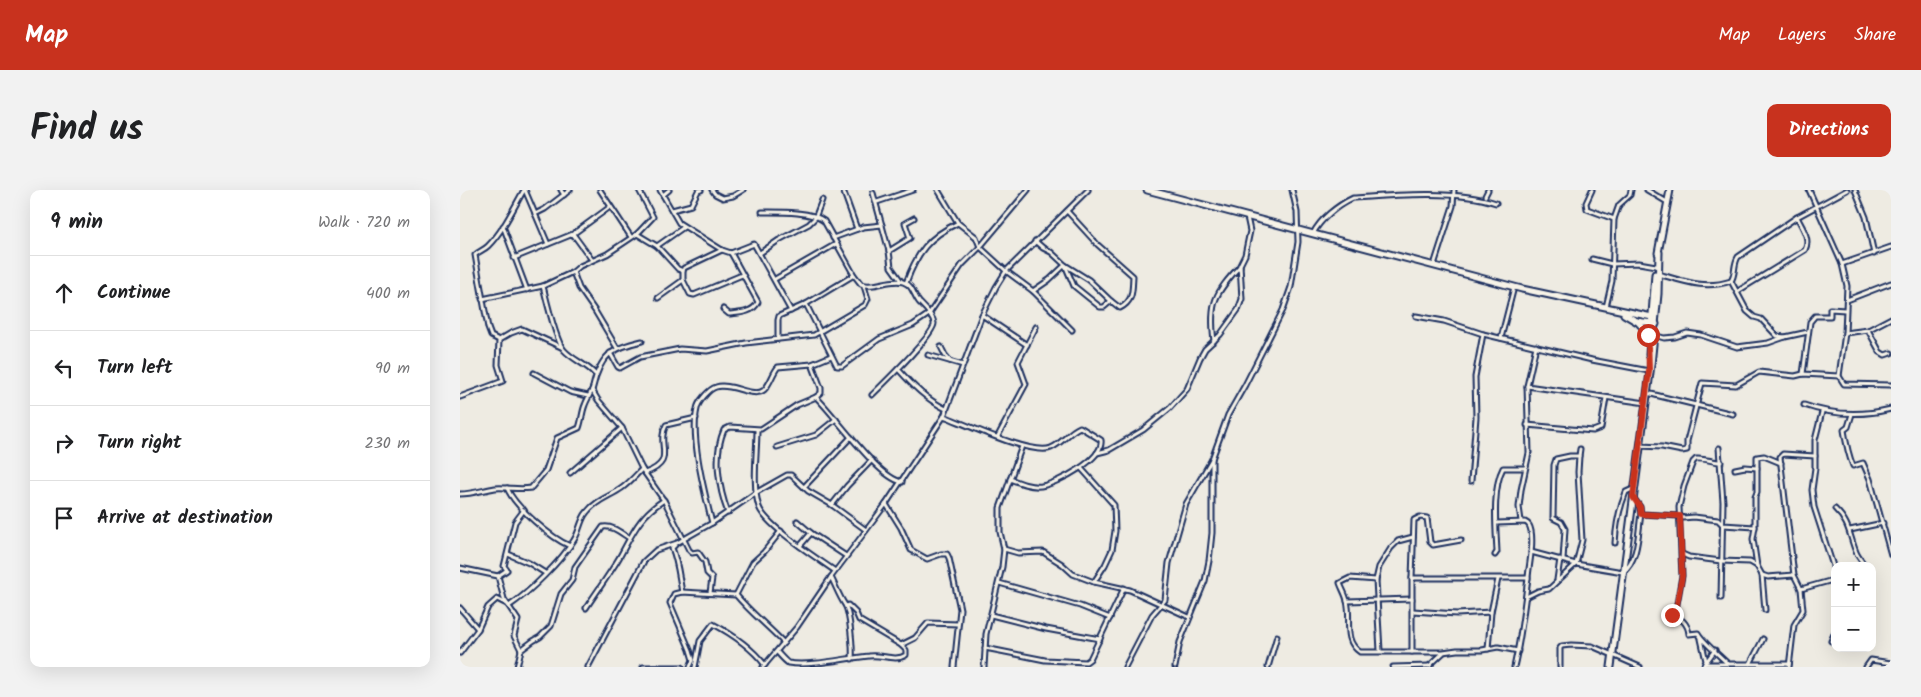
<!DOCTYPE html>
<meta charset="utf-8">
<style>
body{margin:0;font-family:Kalam,sans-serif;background:#f2f2f2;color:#202124}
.controls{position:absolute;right:15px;bottom:15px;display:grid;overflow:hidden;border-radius:10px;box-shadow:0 5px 20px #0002}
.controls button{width:45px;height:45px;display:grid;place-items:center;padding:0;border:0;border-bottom:1px solid #e0e0e0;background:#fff;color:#202124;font:25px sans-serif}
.stop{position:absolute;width:15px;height:15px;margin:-11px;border:4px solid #c8321e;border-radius:50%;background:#fff}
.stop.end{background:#c8321e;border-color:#fff;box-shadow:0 1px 5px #0008}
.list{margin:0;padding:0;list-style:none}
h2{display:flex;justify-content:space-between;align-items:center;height:65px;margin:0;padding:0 20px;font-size:21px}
h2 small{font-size:16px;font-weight:400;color:#757577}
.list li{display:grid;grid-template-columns:32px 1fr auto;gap:15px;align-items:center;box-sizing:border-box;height:75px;padding:0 20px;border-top:1px solid #e0e0e0}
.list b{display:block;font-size:19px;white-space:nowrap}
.list em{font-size:16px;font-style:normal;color:#757577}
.icon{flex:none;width:28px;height:28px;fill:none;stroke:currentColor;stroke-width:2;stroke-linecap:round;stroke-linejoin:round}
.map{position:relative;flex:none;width:1431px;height:477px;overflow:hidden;border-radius:10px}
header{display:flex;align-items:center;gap:30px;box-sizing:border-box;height:70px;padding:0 25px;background:#c8321e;color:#fff}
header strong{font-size:24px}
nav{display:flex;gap:28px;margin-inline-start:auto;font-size:18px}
.intro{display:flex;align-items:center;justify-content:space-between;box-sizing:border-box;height:120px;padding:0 30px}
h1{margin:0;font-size:35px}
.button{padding:12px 22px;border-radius:10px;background:#c8321e;color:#fff;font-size:18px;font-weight:700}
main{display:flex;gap:30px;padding:0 30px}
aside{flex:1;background:#fff;border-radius:10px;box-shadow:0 5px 20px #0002}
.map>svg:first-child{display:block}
</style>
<header>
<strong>Map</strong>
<nav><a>Map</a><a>Layers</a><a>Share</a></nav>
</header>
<div class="intro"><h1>Find us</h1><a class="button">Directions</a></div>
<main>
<aside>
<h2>9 min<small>Walk · 720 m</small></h2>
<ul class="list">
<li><svg class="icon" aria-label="ahead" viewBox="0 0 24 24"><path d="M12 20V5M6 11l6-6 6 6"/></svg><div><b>Continue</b></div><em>400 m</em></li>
<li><svg class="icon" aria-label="left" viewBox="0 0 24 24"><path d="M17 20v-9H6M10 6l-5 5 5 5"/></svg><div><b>Turn left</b></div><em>90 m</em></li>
<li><svg class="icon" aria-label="right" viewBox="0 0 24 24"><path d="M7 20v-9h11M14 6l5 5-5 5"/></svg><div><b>Turn right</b></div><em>230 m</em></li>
<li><svg class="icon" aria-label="arrive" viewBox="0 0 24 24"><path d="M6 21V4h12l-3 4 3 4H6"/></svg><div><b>Arrive at destination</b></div></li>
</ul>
</aside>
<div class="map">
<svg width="1431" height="477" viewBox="0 0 1431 477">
<rect width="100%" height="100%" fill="#eeebe2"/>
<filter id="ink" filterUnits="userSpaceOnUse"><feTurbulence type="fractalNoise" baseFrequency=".02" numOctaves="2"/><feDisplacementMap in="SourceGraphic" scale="10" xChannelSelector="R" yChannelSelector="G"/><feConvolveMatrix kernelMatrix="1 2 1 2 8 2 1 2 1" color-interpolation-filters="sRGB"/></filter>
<g filter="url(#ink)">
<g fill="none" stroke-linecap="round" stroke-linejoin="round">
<defs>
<g id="minor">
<polyline points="65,0 88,54"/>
<polyline points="101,0 104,5"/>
<polyline points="140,0 171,47"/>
<polyline points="200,0 219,33 262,60 271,63 294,54 331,121"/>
<polyline points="252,0 255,4 263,8 273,6 283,0"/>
<polyline points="383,0 397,39"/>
<polyline points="478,0 498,33 516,47 520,57 546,81 573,101 612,140"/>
<polyline points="1132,0 1126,13 1127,19 1154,29"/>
<polyline points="1187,0 1207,12"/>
<polyline points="1349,0 1382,74 1387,96 1385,143 1379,186 1384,194 1431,195"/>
<polyline points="1395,0 1406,27 1414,64"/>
<polyline points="413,3 429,61 431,77 441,91"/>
<polyline points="203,5 209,0"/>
<polyline points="1025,6 1028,0"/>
<polyline points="417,12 453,0"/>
<polyline points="212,20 231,15 238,1 241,0"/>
<path d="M302 22C318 22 352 21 364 31L394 85 401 94C414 99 430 88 443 92 453 95 453 104 459 112 464 117 473 125 474 133 476 143 421 196 412 205"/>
<polyline points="75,24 85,19 110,0"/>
<polyline points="43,36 67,100"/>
<polyline points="113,44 132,70"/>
<polyline points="177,44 197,56 218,79 223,81 224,78 262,60"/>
<path d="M853 44C860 29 878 15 893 8 936 5 998 0 1036 13"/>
<polyline points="373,48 403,37 422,35"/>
<path d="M575 51 583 58 591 62 605 75 614 96 640 117H644L651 111 660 118C674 111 672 100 673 86L638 55 607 21"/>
<polyline points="197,56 224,37"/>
<polyline points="429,61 450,48 445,33 454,28"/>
<polyline points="300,63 319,50 349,34 355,28 362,10"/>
<polyline points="54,68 113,44 150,17"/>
<polyline points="1132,69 1152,74 1179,73 1196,76"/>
<polyline points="1382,74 1431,57"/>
<polyline points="974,75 993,16 994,0"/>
<polyline points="113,82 119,98 135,121 157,158"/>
<path d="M1198 84C1224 91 1244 100 1271 91 1276 84 1273 75 1278 67L1337 27 1387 0"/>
<polyline points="315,89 376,54"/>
<polyline points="223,90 230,104 234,105 282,85"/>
<polyline points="1271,91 1287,121 1294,127 1301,129 1317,146 1325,147 1348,142"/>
<path d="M446 93C457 63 468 47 498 33"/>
<path d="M83 96C86 108 96 152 104 160 113 170 126 174 135 184"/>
<polyline points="573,101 589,90 605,75 629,90 651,111"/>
<path d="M1278 101 1345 60C1351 49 1342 37 1337 27"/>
<polyline points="198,108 223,90 223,81"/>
<polyline points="22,109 83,96 113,82 120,76 147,64 177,44 193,27 179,0"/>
<polyline points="1387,110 1431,93"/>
<polyline points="346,114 377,176 382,176 419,149 453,135 469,124 502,75 520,57 568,0"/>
<polyline points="1146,117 1152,91 1154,29 1159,15 1170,5 1171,0"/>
<path d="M263 119 269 124C279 123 293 123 298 112L271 63"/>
<polyline points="522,125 567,155"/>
<polyline points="956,126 984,131 1023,144 1132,170 1189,181"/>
<polyline points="1408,140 1420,162 1425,165 1431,163"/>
<polyline points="1385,143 1408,140 1431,128"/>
<polyline points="1194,145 1204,148 1215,147 1227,143 1241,145 1277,157 1308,153 1325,147"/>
<polyline points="1041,148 1054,97"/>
<polyline points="318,149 318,130 319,126 346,114 394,85"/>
<polyline points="39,150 51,143 62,139 101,157"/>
<path d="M754 151C749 113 755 103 780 76"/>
<polyline points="481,157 485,165 490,171"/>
<polyline points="150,163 158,177 160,178 180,167 220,159 247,161 286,153 354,145 405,115 408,109 404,96"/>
<polyline points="468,165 503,175"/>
<path d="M438 179C453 196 466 209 486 219"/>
<polyline points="74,183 110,202 128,206"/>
<polyline points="1343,184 1350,132 1355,126 1370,126 1370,119 1385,120"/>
<polyline points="1067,196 1186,213"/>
<polyline points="132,200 138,210 162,238 182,279 205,312 229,360 232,363 238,362 245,372 247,383 252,388 250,403"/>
<polyline points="1187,203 1273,224"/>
<path d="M0 207 43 191 38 175 39 150 31 146 28 138 15 65C19 61 24 60 28 56 43 41 53 19 64 0"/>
<path d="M356 207C376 226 417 287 442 292"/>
<path d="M1344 215C1372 225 1402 226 1431 219"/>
<polyline points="1362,222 1355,250 1355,278 1352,300 1354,317 1373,376 1375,391"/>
<path d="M1392 224 1388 237 1384 240C1386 253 1388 264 1393 276L1403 273 1410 289 1431 365"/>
<path d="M484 226C505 234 573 266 591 258 603 253 608 242 620 237L641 250C644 269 597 294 581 296 570 297 560 293 550 289"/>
<polyline points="1067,235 1133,241 1141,238 1146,208"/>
<path d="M297 240C297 262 292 296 299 317 306 336 357 368 375 381"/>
<polyline points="538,246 566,194 558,172 576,137"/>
<polyline points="1180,256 1202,257 1222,261 1227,260 1227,251 1242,193 1276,195 1299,182 1335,186 1343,184 1379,186"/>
<polyline points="317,257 356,245 376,229"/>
<polyline points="1259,258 1263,312 1261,408"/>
<polyline points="637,263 649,260 683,240 710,218 727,199 740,168 745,159 760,145 778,120 782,109 780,75 785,65 790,41 787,27"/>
<polyline points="621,278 654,315 655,341 652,360 645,375 634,392"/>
<polyline points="1275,279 1285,277 1297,278"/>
<polyline points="110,283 162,238"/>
<path d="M185 283C218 271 195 256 206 235L236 228"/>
<polyline points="1011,291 1016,227 1015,187 1023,144"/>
<polyline points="344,297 391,247"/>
<path d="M47 298C55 317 91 348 110 356"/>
<path d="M0 304C12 304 23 300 35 298 47 297 59 300 71 298L86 280 97 248 119 238C122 230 122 222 125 215 127 209 131 204 133 197 140 166 151 158 182 151"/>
<polyline points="1173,307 1180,317 1181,324 1220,326 1223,328 1234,327 1258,330 1263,335 1295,337"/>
<polyline points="426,314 441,338 451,360 467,369 481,364 487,364 489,368 500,419 494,477"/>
<polyline points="372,315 387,296 412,270"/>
<path d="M1375 319C1390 333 1389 345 1396 362 1398 367 1402 371 1405 376"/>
<path d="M268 323C259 299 253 265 264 240L270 237 301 239 337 215 356 207 361 203V198L352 174"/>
<polyline points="337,331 351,343 386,366"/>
<polyline points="1061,331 1059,317 1061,300 1069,263 1067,196 1076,156"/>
<path d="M252 333C245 304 230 248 237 219 238 212 249 199 256 197 271 192 294 209 304 200 311 193 312 184 318 177L352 174 371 166"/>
<path d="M1037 333 1065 332C1069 334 1070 336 1071 341 1074 356 1069 373 1068 388 1064 418 1061 448 1054 477"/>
<polyline points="1390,340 1423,333"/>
<path d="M1155 353C1156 334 1159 319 1166 302L1175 298"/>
<path d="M215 355 212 358C218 372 219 387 222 402"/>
<polyline points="340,356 351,343"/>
<polyline points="544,359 558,363 583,362 602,374 613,384 634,392 670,400 729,427"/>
<path d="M1071 362 1116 374 1163 382C1179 370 1178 342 1181 324"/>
<polyline points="48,364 69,373 85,383"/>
<polyline points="1222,364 1229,367 1261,371 1290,372 1297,376 1302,385 1305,420"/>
<path d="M1035 365 1037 362C1036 339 1032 298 1043 278H1065"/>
<polyline points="1103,370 1105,339 1101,332 1093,328 1094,275 1096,269 1110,266 1119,266 1120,259"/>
<polyline points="1297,376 1293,349 1295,337 1295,307 1297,302 1297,267 1304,266 1321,273"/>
<polyline points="0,378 38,386 47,380 44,376 55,332 64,320"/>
<polyline points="1302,385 1308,387 1334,385 1341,399 1343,420 1334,435 1329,477"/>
<polyline points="1334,385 1320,267 1323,264 1355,266"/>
<polyline points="38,386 44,409 58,430 54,446 61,460"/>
<path d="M371 387C376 397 379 406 385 415 390 423 393 459 392 469"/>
<polyline points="952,388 1068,388"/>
<polyline points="1412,389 1412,411"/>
<path d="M916 390 890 388 880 393C882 399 886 405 887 411 892 429 882 450 900 462H983L997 460H1022L1038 457 1058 461"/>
<polyline points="1097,390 1100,369"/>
<polyline points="539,393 620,416 650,428"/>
<polyline points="1341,399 1373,390"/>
<polyline points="276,405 293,372 304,362 321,341"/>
<polyline points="1066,407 1078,401 1089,399 1116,374 1122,350 1118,282 1119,266"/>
<polyline points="887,411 952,409"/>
<path d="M49 416C70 402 101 371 114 350 120 341 120 330 127 322 136 310 151 306 162 298 169 293 175 286 182 279"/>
<polyline points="0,418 18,439"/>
<path d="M126 418C137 401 149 385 159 368 173 343 179 326 204 310"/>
<polyline points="953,421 997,424 1031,422"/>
<polyline points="531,425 586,439 640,449"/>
<path d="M1212 425C1221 427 1228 434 1229 444L1238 443C1242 451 1260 466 1268 474"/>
<path d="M1215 425 1222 386 1219 317 1224 296 1233 272 1236 269C1244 268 1253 272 1261 272"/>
<polyline points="1241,449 1246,471 1243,477"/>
<polyline points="1371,451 1375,442"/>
<polyline points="441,455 455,448 468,433 498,434"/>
<polyline points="525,458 585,470 626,472 630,469 664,398"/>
<polyline points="1028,459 1031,422 1038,389"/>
<polyline points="920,461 916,390 919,377 931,358 938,351 953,347"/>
<path d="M317 462C320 465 324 470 328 473 350 477 386 468 409 466 422 464 435 472 446 465V460L441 455 399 430 396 423 388 415 386 416"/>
<polyline points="952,462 952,388 954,330 960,327 967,328 970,352 973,355 1001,350"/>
<polyline points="0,463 18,439 28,417 37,409 47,414"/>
<polyline points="1247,471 1255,460"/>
<polyline points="1245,474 1329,474"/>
<polyline points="1290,474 1303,449"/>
<polyline points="969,476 983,463"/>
<path d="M57 477 61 460 73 451 80 447 91 436 101 404 112 390 115 377 143 337C152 335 161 343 169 348"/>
<polyline points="128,477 184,371 196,360 217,353 252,333 297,302 327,285 331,285 348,301 372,315 406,340"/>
<polyline points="183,477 222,477"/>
<path d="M230 477 233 470 230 460 210 413 214 404 222 402 276 405C290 422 308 436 324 453"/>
<path d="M235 477 240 451 253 434C272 444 291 457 305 475"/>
<polyline points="303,477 337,437 371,387 426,314 484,226 522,125 536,97 546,81 628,0"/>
<polyline points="524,477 526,444 542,377 544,359 540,342 540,318 562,256"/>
<polyline points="665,477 692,425 705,410 709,373 726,314 752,269 768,225 785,195 823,120 831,97 838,52 837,22 832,0"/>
<polyline points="715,477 720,452 745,391 749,371 752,343 752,269"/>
<polyline points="808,477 817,446"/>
<polyline points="933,477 970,476"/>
<polyline points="1100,477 1100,458 1102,456 1111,455 1132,456 1180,477"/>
<polyline points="1406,477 1411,470 1431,473"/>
</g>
<g id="primary">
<polyline points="687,0 1062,99 1192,127 1196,134"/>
<polyline points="1198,63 1210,0"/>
<polyline points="1164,124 1176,131 1192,133 1194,131"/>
<polyline points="1177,131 1187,142 1189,148"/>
<polyline points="1189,165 1195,84"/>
<polyline points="1151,477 1191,175 1198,104 1199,62"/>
</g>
</defs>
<!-- minor casing -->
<use href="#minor" stroke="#1b2f5e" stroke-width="7"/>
<!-- primary casing -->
<use href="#primary" stroke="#1b2f5e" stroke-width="9"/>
<!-- minor -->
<use href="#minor" stroke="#f7f3e8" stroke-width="3"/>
<!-- primary -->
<use href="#primary" stroke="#f7f3e8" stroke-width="5"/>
</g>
</g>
<g fill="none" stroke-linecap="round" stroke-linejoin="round" filter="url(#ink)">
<!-- route -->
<polyline stroke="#c8321e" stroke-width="6" points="1188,145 1189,181 1173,307 1180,317 1181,324 1220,326 1222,386 1215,425 1212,425"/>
</g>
</svg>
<div class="controls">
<button>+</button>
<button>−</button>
</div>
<div class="stop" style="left:1188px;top:145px"></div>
<div class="stop end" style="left:1212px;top:425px"></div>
</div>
</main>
